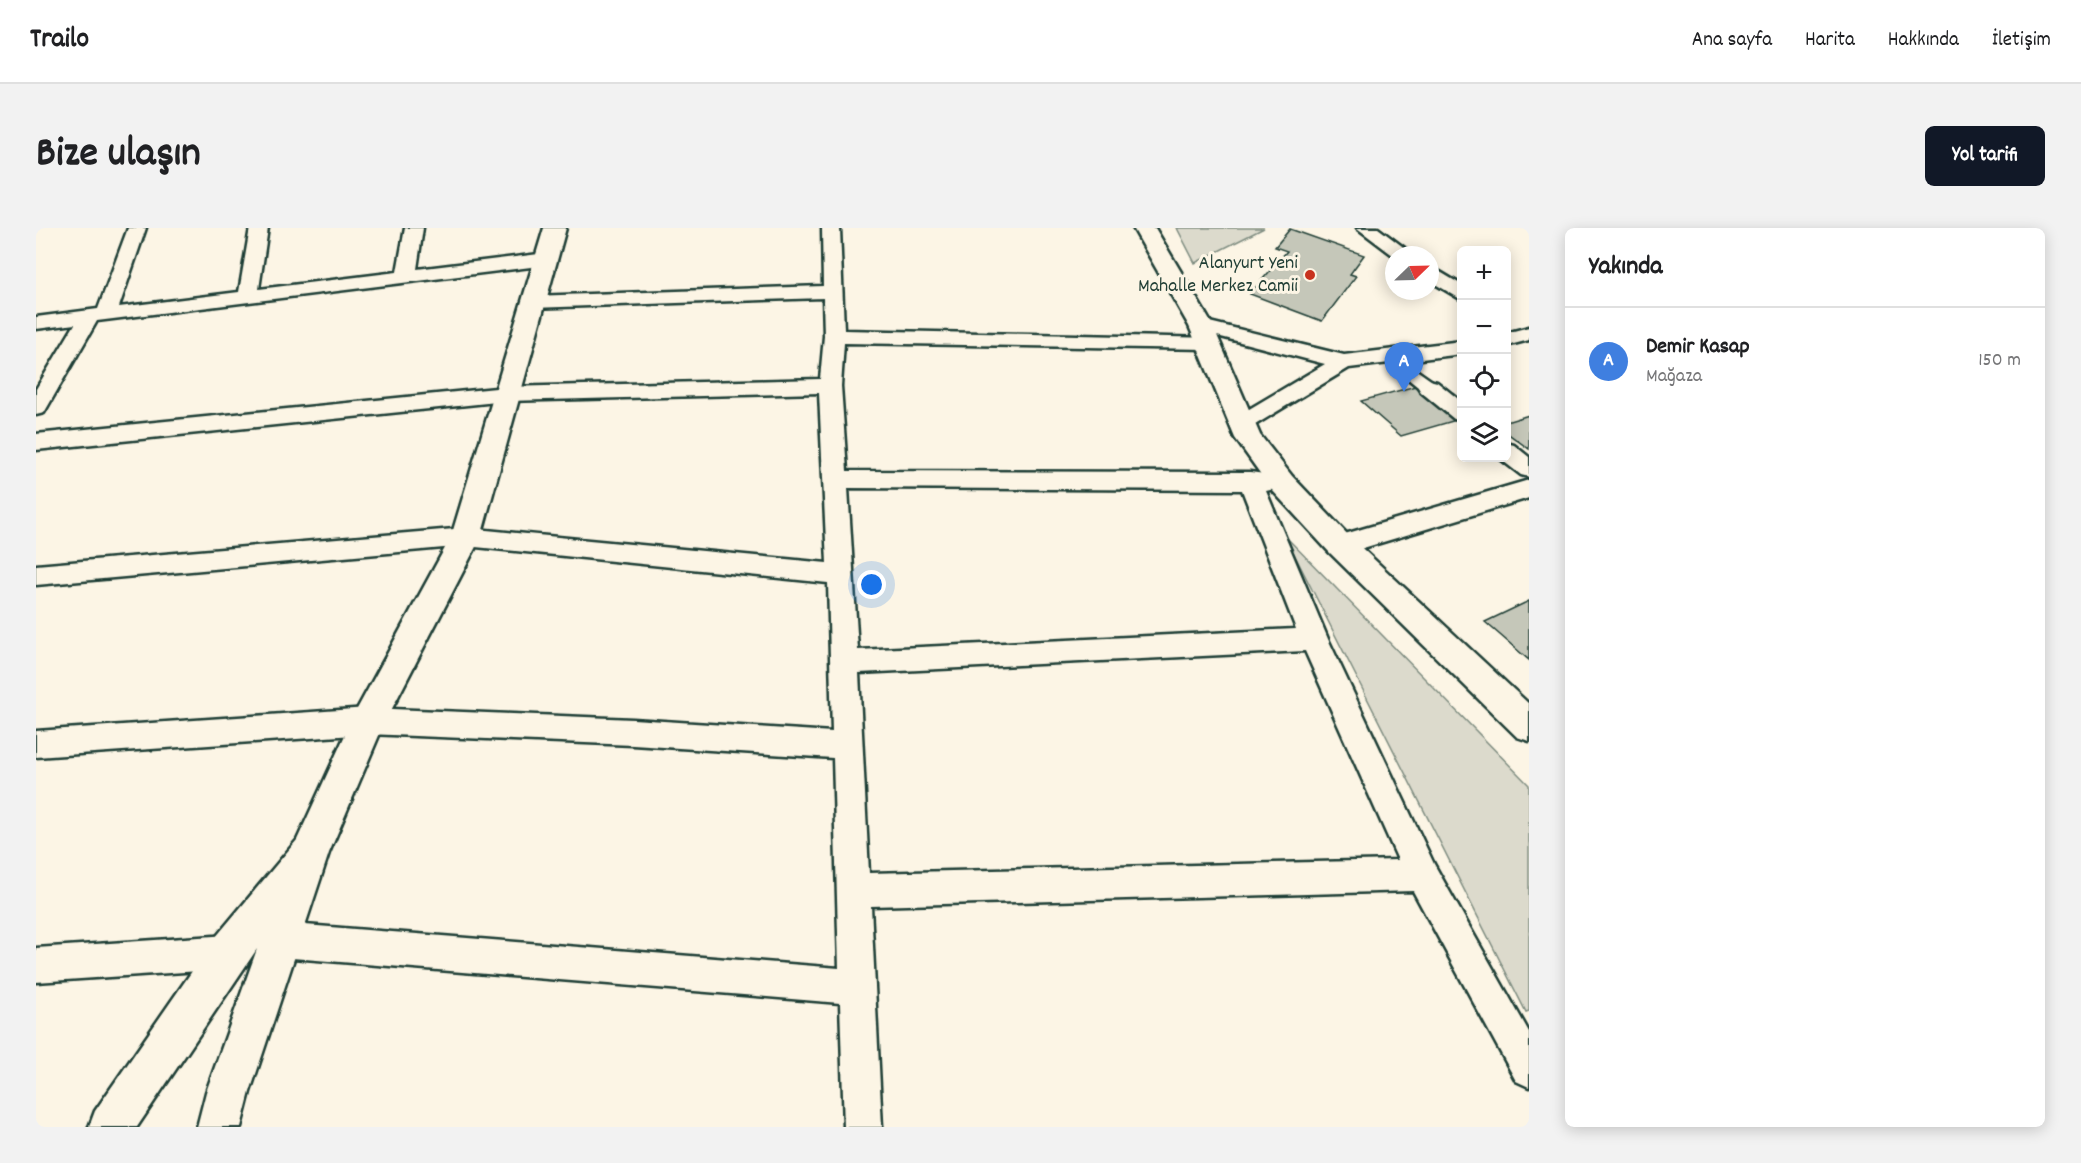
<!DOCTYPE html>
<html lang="tr">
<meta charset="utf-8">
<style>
body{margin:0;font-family:Dekko,sans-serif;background:#f2f2f2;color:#202124}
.controls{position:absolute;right:18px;top:18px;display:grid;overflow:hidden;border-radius:9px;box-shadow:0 3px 15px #0003}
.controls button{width:54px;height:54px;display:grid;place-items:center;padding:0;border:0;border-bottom:2px solid #e0e0e0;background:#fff;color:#202124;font:30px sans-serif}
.compass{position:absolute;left:1349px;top:18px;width:54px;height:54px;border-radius:50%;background:#fff;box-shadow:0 3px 15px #0003;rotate:67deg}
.you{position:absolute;left:836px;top:357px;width:21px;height:21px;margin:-15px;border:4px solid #fff;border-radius:50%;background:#1a73e8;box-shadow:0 0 0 9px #1a73e833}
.badge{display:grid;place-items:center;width:39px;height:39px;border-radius:50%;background:#111827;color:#fff;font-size:20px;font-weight:700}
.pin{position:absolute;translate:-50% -50px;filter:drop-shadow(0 2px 3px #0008)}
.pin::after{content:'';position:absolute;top:32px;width:21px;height:18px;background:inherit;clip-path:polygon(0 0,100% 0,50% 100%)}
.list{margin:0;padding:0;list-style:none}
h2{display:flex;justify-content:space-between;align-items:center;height:78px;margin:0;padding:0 24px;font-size:26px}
h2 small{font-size:20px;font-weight:400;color:#757577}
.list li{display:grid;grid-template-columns:39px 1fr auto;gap:18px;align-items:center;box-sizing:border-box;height:108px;padding:0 24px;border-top:2px solid #e0e0e0}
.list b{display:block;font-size:22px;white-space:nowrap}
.list p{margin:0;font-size:20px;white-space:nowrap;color:#757577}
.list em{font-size:20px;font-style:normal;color:#757577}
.icon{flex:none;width:33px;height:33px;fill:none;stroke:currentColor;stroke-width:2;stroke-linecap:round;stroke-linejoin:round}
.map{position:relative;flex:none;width:1493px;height:899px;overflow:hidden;border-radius:9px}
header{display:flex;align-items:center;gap:36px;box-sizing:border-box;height:84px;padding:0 30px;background:#fff;border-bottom:2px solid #e0e0e0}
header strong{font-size:28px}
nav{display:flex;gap:33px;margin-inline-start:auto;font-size:21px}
.intro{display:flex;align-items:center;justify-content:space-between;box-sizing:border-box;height:144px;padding:0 36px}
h1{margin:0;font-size:42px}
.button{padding:15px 27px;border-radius:9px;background:#111827;color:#fff;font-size:21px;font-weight:700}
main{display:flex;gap:36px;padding:0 36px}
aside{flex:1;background:#fff;border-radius:9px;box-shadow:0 3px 15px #0003}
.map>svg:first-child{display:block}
</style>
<header>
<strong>Trailo</strong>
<nav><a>Ana sayfa</a><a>Harita</a><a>Hakkında</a><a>İletişim</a></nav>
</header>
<div class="intro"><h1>Bize ulaşın</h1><a class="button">Yol tarifi</a></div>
<main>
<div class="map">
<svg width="1493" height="899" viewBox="0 0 1493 899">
<rect width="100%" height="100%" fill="#fcf5e5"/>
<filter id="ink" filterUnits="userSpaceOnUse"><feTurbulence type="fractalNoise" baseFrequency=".0167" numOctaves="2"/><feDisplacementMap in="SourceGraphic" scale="12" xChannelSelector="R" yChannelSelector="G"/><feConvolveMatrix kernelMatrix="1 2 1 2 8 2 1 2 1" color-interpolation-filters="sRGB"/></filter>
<g filter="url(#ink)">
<!-- green -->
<g fill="#dcdacc" stroke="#7e8c80" stroke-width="1.5">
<polygon points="1141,0 1228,0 1159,35"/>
<polygon points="1249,308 1493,557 1493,783 1490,784"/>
</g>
<!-- building -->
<g fill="#c5c7b9" stroke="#1f3d34" stroke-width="1.5">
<polygon points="1254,1 1328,27 1314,46 1320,48 1286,93 1214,66 1251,23 1239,19"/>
<polygon points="1383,157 1424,191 1365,208 1325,173"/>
<polygon points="1493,187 1493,221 1470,204 1470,194"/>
<polygon points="1493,373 1493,432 1449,394"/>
</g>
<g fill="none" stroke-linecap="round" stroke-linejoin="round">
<defs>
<polygon id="pedestrian" points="1356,125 1399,155 1401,159 1399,163 1387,163 1350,133 1348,130"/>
<g id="minor">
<polygon points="92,0 110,0 83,79 203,64 214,0 232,0 223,61 361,44 369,0 387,0 381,41 511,25 521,31 511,37 61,93 8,185 0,187 0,161 39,96 0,101 0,89 62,81"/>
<path d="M786 0H804L808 102 1179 110 1182 115 1179 120 1172 121 808 115 805 158 811 243 1214 244 1243 248 1246 254 1243 260 1230 263 1292 411 1398 636 1493 804V859L1480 853 1377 663 835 678 846 899H808L804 775 244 729 232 724 227 712 232 700 244 695 803 740 797 530 597 517 332 506 0 529V503L332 480 597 491 796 504 792 355 430 318 0 357V337L430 300 791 335 783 165 470 173 0 222V206L470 159 784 151 788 108 787 70 496 80 489 78 486 74 489 70 496 68 787 58ZM812 260 1206 262 1260 401 822 422ZM1269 423 1362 632 833 645 823 445Z"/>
<polygon points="1321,0 1342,0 1378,27 1358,28"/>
<polygon points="1394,38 1426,57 1426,72 1394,53"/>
<polygon points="1165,92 1308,127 1426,113 1426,126 1313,140 1214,200 1206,203 1198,200 1195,195 1198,190 1289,136 1158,102 1155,98 1158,94"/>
<polygon points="1493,99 1493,112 1470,118 1470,105"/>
<polygon points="1393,152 1401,154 1426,174 1426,193 1418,191 1385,164 1382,159 1385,154"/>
<polygon points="1470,215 1478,217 1493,229 1493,249 1485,247 1463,230 1470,230"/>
<polygon points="1493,252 1493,270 1304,327 1295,324 1291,317 1295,310"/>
<polygon points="193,707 205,712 210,724 205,736 193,741 0,754 0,720"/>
</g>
<g id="tertiary">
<polygon points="508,0 530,0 445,309 347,498 293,625 214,864 205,899 161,899 170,864 221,721 101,899 53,899 59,883 179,710 261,612 320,483 415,309"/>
<polygon points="1097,0 1119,0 1177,98 1224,207 1256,248 1314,309 1493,476 1493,513 1481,509 1294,325 1236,262 1199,210 1153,98"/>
</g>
</defs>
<!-- pedestrian casing -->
<use href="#pedestrian" stroke="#1f3d34" stroke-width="5"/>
<!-- minor casing -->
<use href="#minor" stroke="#1f3d34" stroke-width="5"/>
<!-- tertiary casing -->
<use href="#tertiary" stroke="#1f3d34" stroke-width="5"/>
<!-- pedestrian -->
<use href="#pedestrian" fill="#fcf5e5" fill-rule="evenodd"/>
<!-- minor -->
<use href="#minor" fill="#fcf5e5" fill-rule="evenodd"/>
<!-- tertiary -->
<use href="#tertiary" fill="#fcf5e5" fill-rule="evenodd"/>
</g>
</g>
<!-- markers -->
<circle fill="#c8321e" stroke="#fcf5e5" stroke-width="2" cx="1274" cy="47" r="6"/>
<g text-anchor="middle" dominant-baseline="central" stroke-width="6" stroke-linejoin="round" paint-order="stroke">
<!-- far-poi labels -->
<g font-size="20" fill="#1f3d34" stroke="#fcf5e5" text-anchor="end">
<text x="1262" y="36">Alanyurt Yeni<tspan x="1262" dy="23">Mahalle Merkez Camii</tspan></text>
</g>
</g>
</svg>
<div class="controls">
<button>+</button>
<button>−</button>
<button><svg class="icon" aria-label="locate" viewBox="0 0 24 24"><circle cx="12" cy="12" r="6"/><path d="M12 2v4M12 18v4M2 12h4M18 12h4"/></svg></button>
<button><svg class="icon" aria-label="layers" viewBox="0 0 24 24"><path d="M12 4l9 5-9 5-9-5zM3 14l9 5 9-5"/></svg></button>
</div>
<svg class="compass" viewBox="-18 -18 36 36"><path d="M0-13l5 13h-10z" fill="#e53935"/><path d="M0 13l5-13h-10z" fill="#757577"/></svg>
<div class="you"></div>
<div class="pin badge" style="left:1368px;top:164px;background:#3f7fe0">A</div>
</div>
<aside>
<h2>Yakında<small></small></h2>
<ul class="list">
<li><span class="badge" style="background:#3f7fe0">A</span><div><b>Demir Kasap</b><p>Mağaza</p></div><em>150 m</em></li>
</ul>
</aside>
</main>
